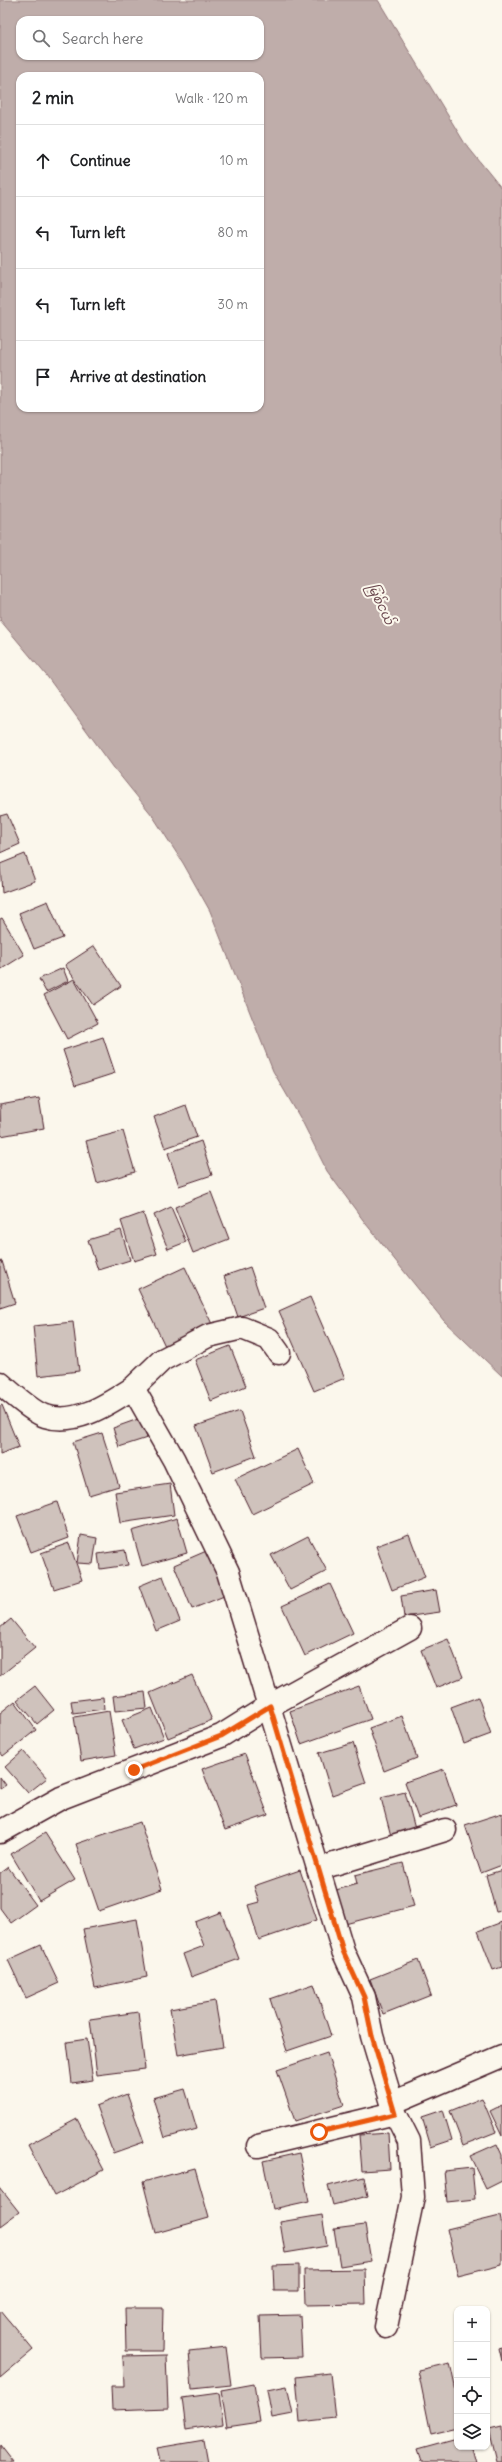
<!DOCTYPE html>
<meta charset="utf-8">
<style>
body{margin:0;font-family:Delius,"Noto Sans Myanmar",sans-serif;background:#f2f2f2;color:#202124}
.controls{position:absolute;right:12px;bottom:12px;display:grid;overflow:hidden;border-radius:8px;box-shadow:0 1px 3px #0004}
.controls button{width:36px;height:36px;display:grid;place-items:center;padding:0;border:0;border-bottom:1px solid #e0e0e0;background:#fff;color:#202124;font:20px sans-serif}
.stop{position:absolute;width:12px;height:12px;margin:-9px;border:3px solid #ea580c;border-radius:50%;background:#fff}
.stop.end{background:#ea580c;border-color:#fff;box-shadow:0 1px 4px #0008}
.list{margin:0;padding:0;list-style:none}
h2{display:flex;justify-content:space-between;align-items:center;height:52px;margin:0;padding:0 16px;font-size:17px}
h2 small{font-size:13px;font-weight:400;color:#757577}
.list li{display:grid;grid-template-columns:26px 1fr auto;gap:12px;align-items:center;box-sizing:border-box;height:72px;padding:0 16px;border-top:1px solid #e0e0e0}
.list b{display:block;font-size:15px;white-space:nowrap}
.list em{font-size:13px;font-style:normal;color:#757577}
.icon{flex:none;width:22px;height:22px;fill:none;stroke:currentColor;stroke-width:2;stroke-linecap:round;stroke-linejoin:round}
.map{position:relative;flex:none;width:502px;height:2462px;overflow:hidden}
.search{position:absolute;background:#fff;box-shadow:0 1px 3px #0004;left:16px;top:16px;width:248px;height:44px;display:flex;align-items:center;gap:10px;box-sizing:border-box;padding:0 14px;border-radius:12px;color:#757577;font-size:15px}
.panel{position:absolute;background:#fff;box-shadow:0 1px 3px #0004;left:16px;top:72px;width:248px;height:340px;border-radius:12px}
.map>svg:first-child{display:block}
</style>
<div class="map">
<svg width="502" height="2462" viewBox="0 0 502 2462">
<rect width="100%" height="100%" fill="#fbf7ec"/>
<filter id="ink" filterUnits="userSpaceOnUse"><feTurbulence type="fractalNoise" baseFrequency=".025" numOctaves="2"/><feDisplacementMap in="SourceGraphic" scale="8" xChannelSelector="R" yChannelSelector="G"/><feConvolveMatrix kernelMatrix="1 2 1 2 8 2 1 2 1" color-interpolation-filters="sRGB"/></filter>
<g filter="url(#ink)">
<!-- water -->
<path fill="#bfadaa" stroke="#907477" fill-rule="evenodd" d="M0 0H378L464 142 502 189V1376L444 1321 366 1224 327 1171 302 1121 273 1071 210 911 183 863 152 815 114 768 46 675 0 620ZM20 20H260V56H20ZM20 76H260V408H20Z"/>
<!-- building -->
<g fill="#cfc2bc" stroke="#4a1f2b">
<polygon points="7,814 20,844 0,853 0,816"/>
<polygon points="25,854 35,881 2,893 0,864"/>
<polygon points="48,901 63,938 34,949 19,913"/>
<polygon points="2,918 24,955 0,970 0,919"/>
<polygon points="94,946 121,986 93,1005 65,965"/>
<polygon points="63,968 68,981 46,992 39,979"/>
<polygon points="74,979 98,1023 67,1039 44,995"/>
<polygon points="103,1037 115,1073 75,1086 63,1050"/>
<polygon points="39,1098 44,1128 1,1136 0,1105"/>
<polygon points="186,1105 197,1137 165,1148 154,1117"/>
<polygon points="123,1131 135,1172 97,1183 86,1141"/>
<polygon points="201,1141 212,1175 179,1186 168,1153"/>
<polygon points="211,1192 229,1239 193,1253 175,1207"/>
<polygon points="171,1207 186,1242 168,1249 154,1215"/>
<polygon points="143,1213 157,1254 134,1261 121,1221"/>
<polygon points="121,1230 130,1260 98,1270 88,1240"/>
<polygon points="2,1261 15,1303 0,1308 0,1262"/>
<polygon points="185,1267 212,1324 165,1346 138,1289"/>
<polygon points="250,1267 264,1308 238,1317 224,1276"/>
<polygon points="310,1297 345,1378 314,1391 279,1311"/>
<polygon points="73,1322 79,1371 38,1376 33,1326"/>
<polygon points="230,1346 246,1386 211,1401 195,1360"/>
<polygon points="2,1405 19,1447 0,1454 0,1406"/>
<polygon points="240,1411 256,1456 213,1472 196,1426"/>
<polygon points="141,1418 147,1438 119,1447 113,1428"/>
<polygon points="102,1433 119,1486 89,1495 73,1442"/>
<polygon points="298,1449 314,1484 252,1514 235,1479"/>
<polygon points="170,1484 174,1515 120,1523 115,1492"/>
<polygon points="57,1502 69,1538 31,1552 17,1516"/>
<polygon points="177,1518 187,1553 142,1566 132,1531"/>
<polygon points="409,1534 425,1577 392,1590 376,1546"/>
<polygon points="81,1535 97,1538 93,1564 77,1563"/>
<polygon points="308,1536 327,1571 290,1590 271,1555"/>
<polygon points="69,1543 82,1580 54,1589 41,1553"/>
<polygon points="211,1549 229,1594 192,1609 174,1565"/>
<polygon points="125,1550 128,1565 100,1569 98,1554"/>
<polygon points="163,1576 180,1621 156,1631 139,1586"/>
<polygon points="330,1584 353,1633 305,1656 282,1606"/>
<polygon points="436,1590 440,1612 404,1617 401,1596"/>
<polygon points="11,1619 35,1648 0,1676 0,1628"/>
<polygon points="448,1639 463,1677 436,1688 421,1650"/>
<polygon points="192,1675 212,1720 168,1738 150,1693"/>
<polygon points="35,1686 54,1710 37,1724 17,1700"/>
<polygon points="359,1686 371,1719 301,1744 290,1711"/>
<polygon points="145,1692 147,1708 115,1711 113,1696"/>
<polygon points="103,1697 104,1709 73,1713 71,1701"/>
<polygon points="478,1697 491,1734 464,1744 451,1707"/>
<polygon points="15,1701 36,1730 3,1756 0,1752 0,1713"/>
<polygon points="152,1708 164,1738 134,1749 122,1720"/>
<polygon points="109,1711 116,1755 81,1761 74,1717"/>
<polygon points="402,1716 417,1758 384,1771 369,1728"/>
<polygon points="353,1743 366,1783 332,1795 319,1753"/>
<polygon points="23,1751 47,1778 28,1793 5,1767"/>
<polygon points="245,1754 268,1815 225,1830 202,1769"/>
<polygon points="444,1769 456,1805 418,1818 405,1782"/>
<polygon points="0,1777 6,1785 0,1789"/>
<polygon points="405,1792 415,1829 391,1836 381,1798"/>
<polygon points="502,1813 502,1865 481,1873 465,1825"/>
<polygon points="140,1822 162,1889 99,1911 76,1844"/>
<polygon points="45,1833 75,1880 39,1901 11,1854"/>
<polygon points="403,1863 414,1906 345,1924 336,1890 357,1884 355,1875"/>
<polygon points="8,1867 36,1905 11,1923 0,1908 0,1873"/>
<polygon points="300,1870 317,1920 259,1940 248,1905 259,1902 254,1886"/>
<polygon points="502,1870 502,1911 496,1912 486,1875"/>
<polygon points="221,1912 239,1959 191,1977 183,1954 204,1946 195,1922"/>
<polygon points="137,1919 147,1977 95,1988 83,1929"/>
<polygon points="502,1922 502,1967 493,1970 478,1931"/>
<polygon points="41,1945 59,1983 26,1998 8,1960"/>
<polygon points="418,1960 431,1995 383,2014 370,1979"/>
<polygon points="314,1984 331,2036 287,2051 270,1999"/>
<polygon points="215,2001 223,2047 178,2055 170,2009"/>
<polygon points="138,2012 145,2069 97,2075 90,2019"/>
<polygon points="87,2039 93,2080 72,2083 67,2042"/>
<polygon points="327,2053 344,2105 295,2121 277,2070"/>
<polygon points="185,2089 197,2129 165,2138 153,2098"/>
<polygon points="127,2094 144,2142 113,2153 96,2106"/>
<polygon points="482,2098 496,2132 463,2145 450,2111"/>
<polygon points="502,2105 502,2136 490,2111"/>
<polygon points="443,2110 452,2140 431,2147 422,2117"/>
<polygon points="77,2119 104,2170 54,2196 28,2145"/>
<polygon points="388,2133 390,2169 362,2171 359,2135"/>
<polygon points="497,2144 502,2155 502,2181 486,2189 470,2156"/>
<polygon points="299,2153 309,2201 273,2209 263,2161"/>
<polygon points="195,2168 209,2218 156,2233 143,2182"/>
<polygon points="472,2168 475,2199 447,2202 444,2171"/>
<polygon points="364,2177 368,2196 333,2205 328,2186"/>
<polygon points="0,2188 19,2212 0,2226"/>
<polygon points="322,2215 327,2246 285,2253 280,2222"/>
<polygon points="500,2216 502,2226 502,2265 458,2276 447,2229"/>
<polygon points="365,2225 371,2261 340,2266 334,2229"/>
<polygon points="299,2265 299,2291 274,2291 273,2266"/>
<polygon points="365,2269 366,2304 305,2305 304,2270"/>
<polygon points="125,2308 163,2308 162,2351 126,2351"/>
<polygon points="1,2311 33,2350 0,2378 0,2312"/>
<polygon points="300,2315 302,2357 262,2358 260,2316"/>
<polygon points="226,2347 231,2385 192,2389 189,2351"/>
<polygon points="502,2347 502,2361 499,2348"/>
<polygon points="166,2355 168,2408 112,2410 111,2386 124,2386 123,2356"/>
<polygon points="450,2363 457,2396 457,2428 431,2434 418,2370"/>
<polygon points="330,2373 335,2418 300,2422 296,2377"/>
<polygon points="254,2384 260,2422 227,2427 221,2390"/>
<polygon points="287,2386 293,2414 272,2418 267,2390"/>
<polygon points="219,2393 223,2424 186,2430 182,2398"/>
<polygon points="502,2426 502,2462 497,2462 489,2429"/>
<polygon points="457,2439 457,2447 472,2447 476,2462 421,2462 417,2450"/>
<polygon points="204,2440 208,2462 160,2462 157,2448"/>
<polygon points="0,2444 14,2462 0,2462"/>
</g>
<g fill="none" stroke-linecap="round" stroke-linejoin="round">
<defs>
<g id="street">
<path d="M0 1383C9 1391 34 1413 45 1416 76 1426 108 1404 133 1388L174 1460 228 1572 269 1706 221 1736 61 1798 0 1832"/>
<polyline points="133,1388 162,1360 208,1336 242,1328 269,1339 279,1353"/>
<polyline points="318,1869 445,1830"/>
<polyline points="392,2103 502,2056"/>
<polyline points="258,2146 395,2113"/>
<polyline points="386,2327 413,2197 409,2141 395,2113 372,2036 364,1997 343,1951 269,1706 410,1628"/>
</g>
</defs>
<!-- street casing -->
<use href="#street" stroke="#4a1f2b" stroke-width="25"/>
<!-- street -->
<use href="#street" stroke="#fbf7ec" stroke-width="22"/>
</g>
</g>
<g fill="none" stroke-linecap="round" stroke-linejoin="round" filter="url(#ink)">
<!-- route -->
<polyline stroke="#ea580c" stroke-width="5" points="134,1770 221,1736 270,1706 343,1951 364,1997 372,2036 395,2114 319,2132"/>
</g>
<g text-anchor="middle" dominant-baseline="central" stroke-width="4" stroke-linejoin="round" paint-order="stroke">
<!-- water labels -->
<g font-size="13" font-style="italic" fill="#6d4a51" stroke="#fbf7ec">
<text transform="translate(381 604) rotate(64)">မြစ်ငယ်</text>
</g>
</g>
</svg>
<div class="controls">
<button>+</button>
<button>−</button>
<button><svg class="icon" aria-label="locate" viewBox="0 0 24 24"><circle cx="12" cy="12" r="6"/><path d="M12 2v4M12 18v4M2 12h4M18 12h4"/></svg></button>
<button><svg class="icon" aria-label="layers" viewBox="0 0 24 24"><path d="M12 4l9 5-9 5-9-5zM3 14l9 5 9-5"/></svg></button>
</div>
<div class="stop" style="left:319px;top:2132px"></div>
<div class="stop end" style="left:134px;top:1770px"></div>
<div class="search"><svg class="icon" aria-label="search" viewBox="0 0 24 24"><circle cx="10" cy="10" r="6"/><path d="M15 15l6 6"/></svg>Search here</div>
<section class="panel">
<h2>2 min<small>Walk · 120 m</small></h2>
<ul class="list">
<li><svg class="icon" aria-label="ahead" viewBox="0 0 24 24"><path d="M12 20V5M6 11l6-6 6 6"/></svg><div><b>Continue</b></div><em>10 m</em></li>
<li><svg class="icon" aria-label="left" viewBox="0 0 24 24"><path d="M17 20v-9H6M10 6l-5 5 5 5"/></svg><div><b>Turn left</b></div><em>80 m</em></li>
<li><svg class="icon" aria-label="left" viewBox="0 0 24 24"><path d="M17 20v-9H6M10 6l-5 5 5 5"/></svg><div><b>Turn left</b></div><em>30 m</em></li>
<li><svg class="icon" aria-label="arrive" viewBox="0 0 24 24"><path d="M6 21V4h12l-3 4 3 4H6"/></svg><div><b>Arrive at destination</b></div></li>
</ul>
</section>
</div>
